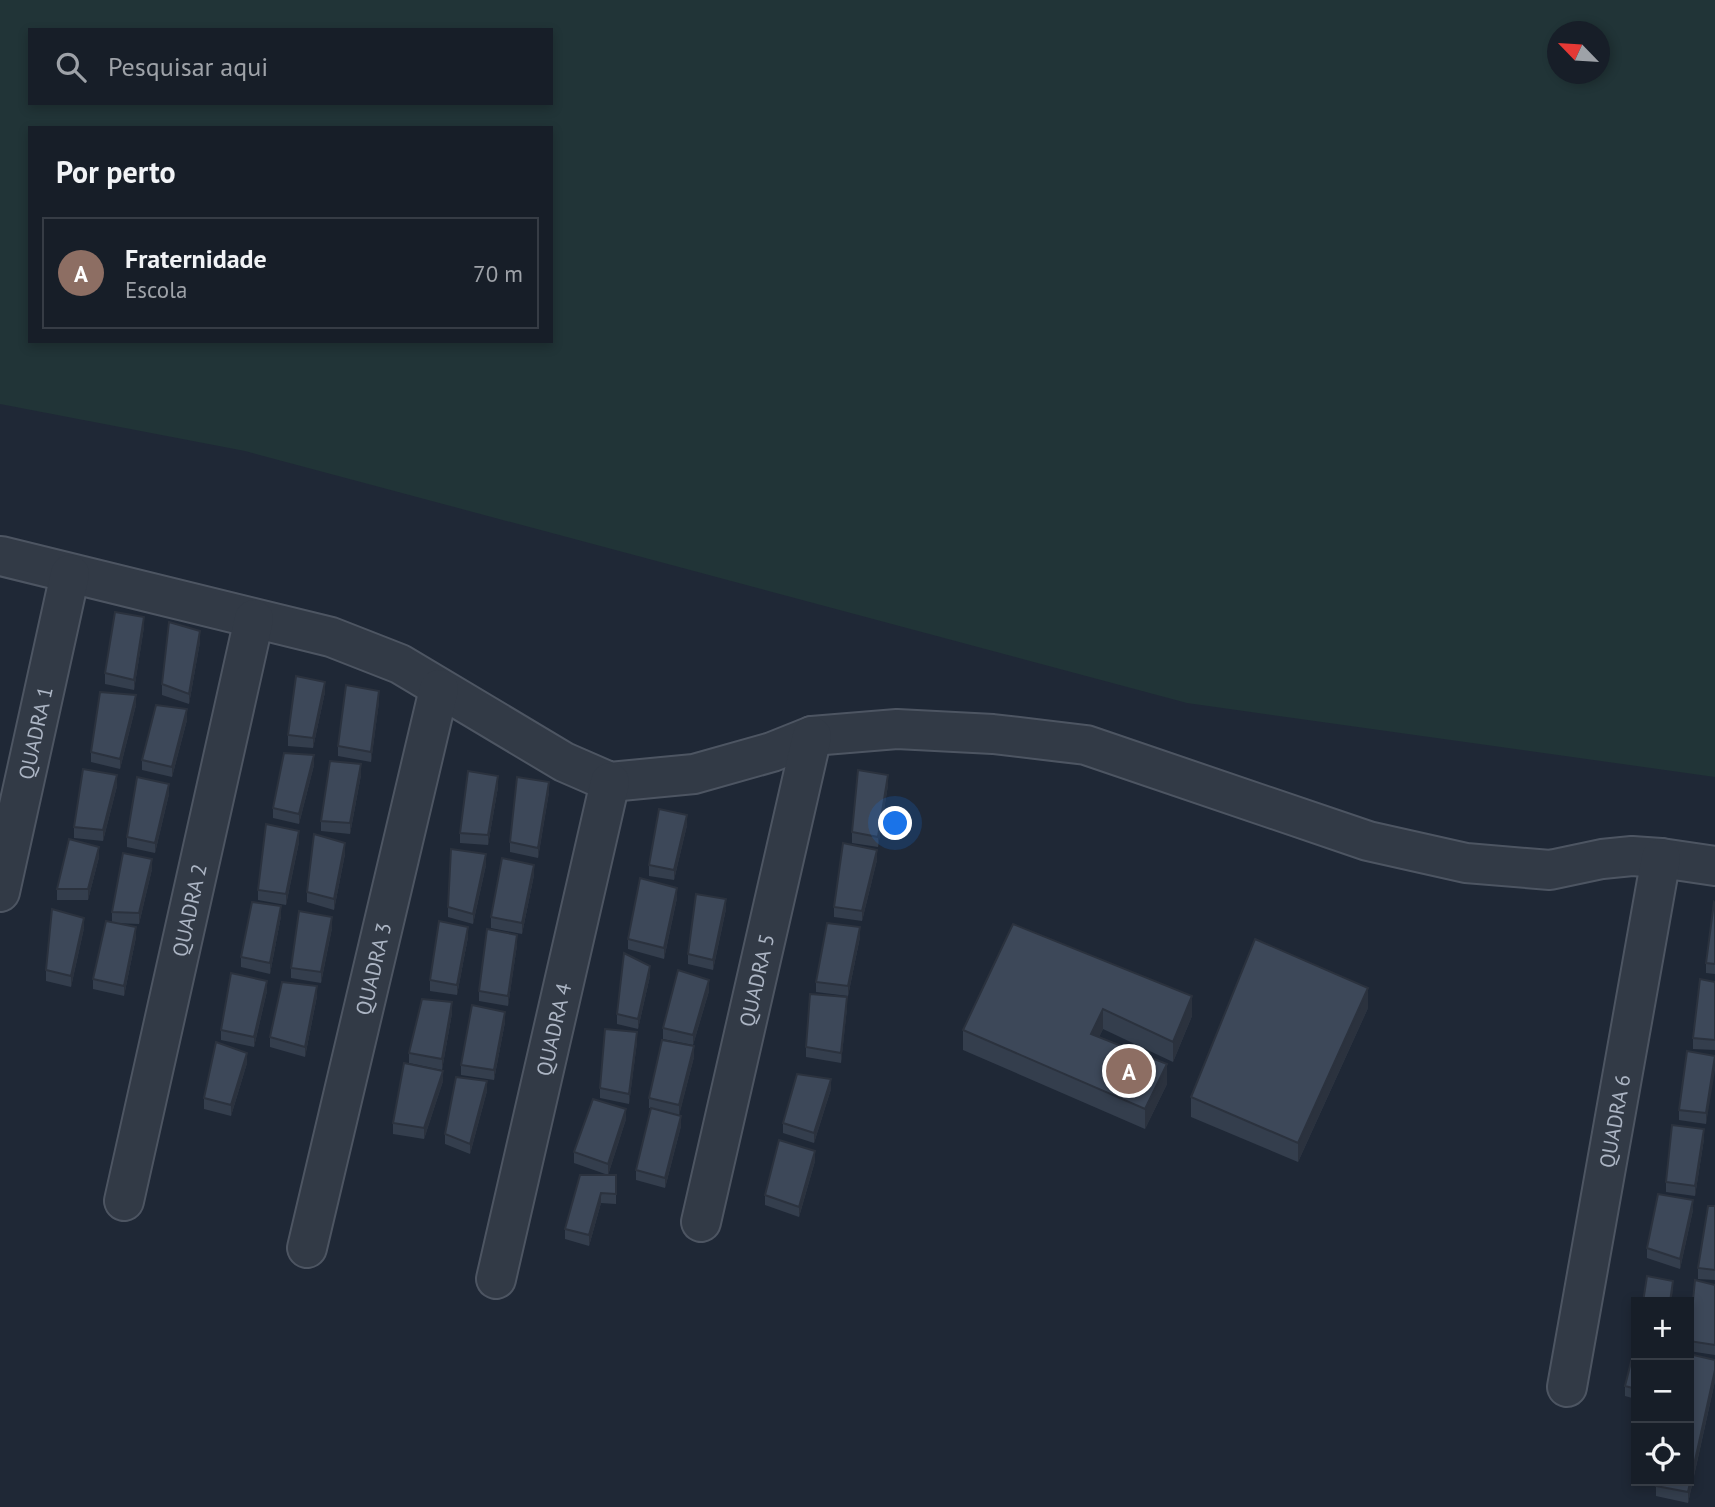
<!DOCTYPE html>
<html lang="pt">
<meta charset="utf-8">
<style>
body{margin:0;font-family:"PT Sans",sans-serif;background:#202730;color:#f1f3f6}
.controls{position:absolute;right:21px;bottom:21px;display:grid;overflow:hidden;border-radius:0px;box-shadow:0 4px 10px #0003}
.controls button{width:63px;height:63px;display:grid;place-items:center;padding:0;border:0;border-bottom:2px solid #363c45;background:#171e28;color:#f1f3f6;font:35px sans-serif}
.compass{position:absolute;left:1547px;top:21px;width:63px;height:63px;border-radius:50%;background:#171e28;box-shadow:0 4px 10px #0003;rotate:295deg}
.you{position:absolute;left:896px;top:824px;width:24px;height:24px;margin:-18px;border:5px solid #fff;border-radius:50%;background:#1a73e8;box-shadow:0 0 0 10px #1a73e833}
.badge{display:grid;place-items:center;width:46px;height:46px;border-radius:50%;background:#8c9099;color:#fff;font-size:23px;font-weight:700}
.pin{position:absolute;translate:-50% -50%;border:4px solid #fff;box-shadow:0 2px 7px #0006}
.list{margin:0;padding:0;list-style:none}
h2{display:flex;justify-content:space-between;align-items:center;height:91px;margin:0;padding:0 28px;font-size:30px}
h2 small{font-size:23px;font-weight:400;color:#9ea2a8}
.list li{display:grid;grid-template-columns:46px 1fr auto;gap:21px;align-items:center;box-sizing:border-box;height:112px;margin:0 14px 14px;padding:0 14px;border:2px solid #363c45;border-radius:0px}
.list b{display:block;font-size:26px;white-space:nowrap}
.list p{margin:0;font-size:23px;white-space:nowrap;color:#9ea2a8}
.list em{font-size:23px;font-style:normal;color:#9ea2a8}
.icon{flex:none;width:38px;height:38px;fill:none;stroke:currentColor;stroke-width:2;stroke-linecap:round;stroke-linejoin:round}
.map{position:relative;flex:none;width:1715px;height:1507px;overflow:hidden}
.search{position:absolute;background:#171e28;box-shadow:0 4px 10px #0003;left:28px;top:28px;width:525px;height:77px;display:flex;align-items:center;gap:18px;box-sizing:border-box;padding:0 24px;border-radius:0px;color:#9ea2a8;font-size:26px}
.panel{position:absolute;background:#171e28;box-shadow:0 4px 10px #0003;left:28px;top:126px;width:525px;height:217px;border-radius:0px}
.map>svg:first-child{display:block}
</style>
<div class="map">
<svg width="1715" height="1507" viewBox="0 0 1715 1507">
<rect width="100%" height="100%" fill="#1f2836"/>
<!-- green -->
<path fill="#213437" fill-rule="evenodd" d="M0 0H1715V777L1187 703 245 451 0 404ZM30 30H551V103H30ZM1558 32H1600V74H1558ZM30 128H551V341H30Z"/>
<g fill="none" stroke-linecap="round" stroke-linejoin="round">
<defs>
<g id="minor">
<polyline points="1,556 331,637 400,664 564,762 610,782 694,774 772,752 812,736 897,729 993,734 1086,745 1368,841 1466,863 1550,870 1602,859 1632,856 1661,858 1715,866"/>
<path id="s1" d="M0 892 70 574"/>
<path id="s2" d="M124 1201 254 619"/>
<path id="s3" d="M701 1222 812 736"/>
<path id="s4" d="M307 1248 439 689"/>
<path id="s5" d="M496 1279 610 782"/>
<path id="s6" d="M1567 1387 1661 858"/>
</g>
</defs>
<!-- minor casing -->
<use href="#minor" stroke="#4d5562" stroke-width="42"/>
<!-- minor -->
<use href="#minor" stroke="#323a46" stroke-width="38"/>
</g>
<!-- wall -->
<g fill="#343e4d">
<polygon points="144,627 134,690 105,684 105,673"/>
<polygon points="200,642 189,704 162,695 162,684"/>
<polygon points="325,692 313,748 288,746 288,735"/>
<polygon points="379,702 371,762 338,756 338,746"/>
<polygon points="136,705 120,769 91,762 91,752"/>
<polygon points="187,720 172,777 142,770 142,760"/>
<polygon points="314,765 299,824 273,818 273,808"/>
<polygon points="361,775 350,834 321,831 321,821"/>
<polygon points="888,785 878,847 852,843 852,832"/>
<polygon points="117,786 103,841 74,838 74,827"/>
<polygon points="498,787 488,845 460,843 460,833"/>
<polygon points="549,792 538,858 510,852 510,842"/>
<polygon points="169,794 155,853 127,847 127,837"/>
<polygon points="687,825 674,880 649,876 649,865"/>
<polygon points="299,842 286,905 258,900 258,890"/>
<polygon points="345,854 334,910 307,902 307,892"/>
<polygon points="99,857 88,900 57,900 57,889"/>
<polygon points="877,860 862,921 834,917 834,907"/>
<polygon points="486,865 473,924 448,917 448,907"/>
<polygon points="152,869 139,924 115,923 136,937 124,996 93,989 93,979 112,922 112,912"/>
<polygon points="534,875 522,934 491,928 491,917"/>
<polygon points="677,898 664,959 628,949 628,939"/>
<polygon points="1715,903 1715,974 1706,973 1706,963"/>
<polygon points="726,909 713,970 688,964 688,954"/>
<polygon points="281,916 270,974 241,967 241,957"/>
<polygon points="1013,924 1192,1016 1173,1062 1103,1029 1099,1037 1167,1084 1145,1129 963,1050 963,1030"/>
<polygon points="84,928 71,987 46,981 46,970"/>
<polygon points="332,928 321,983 291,978 291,968"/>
<polygon points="468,937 457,995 430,991 430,980"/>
<polygon points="860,937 848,996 816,992 816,982"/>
<polygon points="517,945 508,1006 479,1001 479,991"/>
<polygon points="650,976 638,1029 617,1024 617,1014"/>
<polygon points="1715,982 1715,1050 1693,1049 1693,1038"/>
<polygon points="267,991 254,1047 221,1040 221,1030"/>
<polygon points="709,991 693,1045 663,1039 663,1028"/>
<polygon points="317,996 305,1057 270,1047 270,1037"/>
<polygon points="847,1008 841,1063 806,1057 806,1047"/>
<polygon points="1368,1008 1298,1162 1191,1117 1191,1097"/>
<polygon points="452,1013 442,1070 409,1063 409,1053"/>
<polygon points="505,1022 494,1080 461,1075 461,1065"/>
<polygon points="637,1042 629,1104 600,1098 600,1088"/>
<polygon points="1715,1056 1706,1124 1679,1120 1679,1110"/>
<polygon points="694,1057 679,1115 681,1126 665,1188 636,1180 636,1170 651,1108 649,1108 649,1098"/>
<polygon points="247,1063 231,1116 204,1109 204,1098"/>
<polygon points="443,1081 424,1139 393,1134 393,1123"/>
<polygon points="831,1089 814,1143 783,1133 783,1123"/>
<polygon points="487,1091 470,1154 445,1144 445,1134"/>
<polygon points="626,1119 608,1175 574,1163 574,1152"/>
<polygon points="1704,1139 1695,1196 1666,1192 1666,1182"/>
<polygon points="815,1161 799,1217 765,1205 765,1195"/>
<polygon points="616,1175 616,1204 601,1203 589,1246 565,1239 565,1229"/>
<polygon points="1715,1206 1715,1280 1698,1279 1698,1268"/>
<polygon points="1693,1210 1680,1269 1647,1258 1647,1248"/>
<polygon points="1715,1285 1715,1355 1689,1351 1689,1337"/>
<polygon points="1636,1342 1636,1399 1625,1396 1625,1386"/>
<polygon points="1715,1360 1715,1381 1688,1503 1656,1496 1656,1486"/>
</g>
<!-- shaded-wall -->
<g fill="#2b323e">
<polygon points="144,617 144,627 134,690 134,680"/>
<polygon points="200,631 200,642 189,704 189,694"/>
<polygon points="325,682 325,692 313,748 313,738"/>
<polygon points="379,691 379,702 371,762 371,752"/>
<polygon points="136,695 136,705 120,769 120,759"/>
<polygon points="187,709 187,720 172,777 172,767"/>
<polygon points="314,755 314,765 299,824 299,814"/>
<polygon points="361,764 361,775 350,834 350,823"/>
<polygon points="117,775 117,786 103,841 103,830"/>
<polygon points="888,775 888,785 878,847 878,837"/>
<polygon points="498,776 498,787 488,845 488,835"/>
<polygon points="549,782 549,792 538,858 538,848"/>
<polygon points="169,784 169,794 155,853 155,843"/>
<polygon points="687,815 687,825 674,880 674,870"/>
<polygon points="299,831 299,842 286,905 286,894"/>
<polygon points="345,843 345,854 334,910 334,899"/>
<polygon points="99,847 99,857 88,900 88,889"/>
<polygon points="877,850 877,860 862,921 862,911"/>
<polygon points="486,854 486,865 473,924 473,914"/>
<polygon points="152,859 152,869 139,924 139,913"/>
<polygon points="534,865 534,875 522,934 522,923"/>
<polygon points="677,888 677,898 664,959 664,948"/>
<polygon points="726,899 726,909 713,970 713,960"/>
<polygon points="281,906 281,916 270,974 270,963"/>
<polygon points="332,917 332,928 321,983 321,972"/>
<polygon points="84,918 84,928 71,987 71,976"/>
<polygon points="136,927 136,937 124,996 124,986"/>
<polygon points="468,927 468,937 457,995 457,985"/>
<polygon points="860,927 860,937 848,996 848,986"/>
<polygon points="517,935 517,945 508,1006 508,996"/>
<polygon points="650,966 650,976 638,1029 638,1019"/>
<polygon points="709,980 709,991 693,1045 693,1035"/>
<polygon points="267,981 267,991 254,1047 254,1037"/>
<polygon points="317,986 317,996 305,1057 305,1047"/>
<polygon points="1368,988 1368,1008 1298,1162 1298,1143"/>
<polygon points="1192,996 1192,1016 1173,1062 1173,1042"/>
<polygon points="847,997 847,1008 841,1063 841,1053"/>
<polygon points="452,1002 452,1013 442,1070 442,1059"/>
<polygon points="1103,1009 1103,1029 1091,1054 1091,1034"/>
<polygon points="505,1012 505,1022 494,1080 494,1070"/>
<polygon points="637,1032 637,1042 629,1104 629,1094"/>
<polygon points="694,1046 694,1057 679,1116 679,1105"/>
<polygon points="247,1053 247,1063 231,1116 231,1105"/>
<polygon points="1715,1061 1715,1071 1706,1124 1706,1113"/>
<polygon points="1167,1064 1167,1084 1145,1129 1145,1109"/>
<polygon points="443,1071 443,1081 424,1139 424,1128"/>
<polygon points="831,1079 831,1089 814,1143 814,1133"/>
<polygon points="487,1081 487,1091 470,1154 470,1144"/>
<polygon points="626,1109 626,1119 608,1175 608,1164"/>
<polygon points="681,1116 681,1126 665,1188 665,1178"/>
<polygon points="1704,1129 1704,1139 1695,1196 1695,1186"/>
<polygon points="815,1151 815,1161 799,1217 799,1207"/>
<polygon points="601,1193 601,1203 589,1246 589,1235"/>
<polygon points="1693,1200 1693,1210 1680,1269 1680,1259"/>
<polygon points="1673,1281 1673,1291 1671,1302 1670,1302"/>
<polygon points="1715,1370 1715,1381 1688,1503 1688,1492"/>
</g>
<!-- building -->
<g fill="#3d4859" stroke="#2b323e" stroke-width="2">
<polygon points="115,612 144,617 134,680 105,673"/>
<polygon points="169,622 200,631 189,694 162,684"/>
<polygon points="296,676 325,682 313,738 288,735"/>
<polygon points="346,685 379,691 371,752 338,746"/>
<polygon points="100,692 136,695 120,759 91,752"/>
<polygon points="156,705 187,709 172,767 142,760"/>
<polygon points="284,753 314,755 299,814 273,808"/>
<polygon points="330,761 361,764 350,823 321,821"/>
<polygon points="83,769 117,775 103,830 74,827"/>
<polygon points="858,770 888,775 878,837 852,832"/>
<polygon points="468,771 498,776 488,835 460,833"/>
<polygon points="137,777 169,784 155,843 127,837"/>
<polygon points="517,777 549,782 538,848 510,842"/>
<polygon points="659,809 687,815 674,870 649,865"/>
<polygon points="266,824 299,831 286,894 258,890"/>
<polygon points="314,834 345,843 334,899 307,892"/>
<polygon points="69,839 99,847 88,889 57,889"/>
<polygon points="843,843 877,850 862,911 834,907"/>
<polygon points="451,849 486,854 473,914 448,907"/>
<polygon points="123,853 152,859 139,913 112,912"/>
<polygon points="502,858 534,865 522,923 491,917"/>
<polygon points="640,878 677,888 664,948 628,939"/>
<polygon points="696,894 726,899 713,960 688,954"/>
<polygon points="252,902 281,906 270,963 241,957"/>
<polygon points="1714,902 1715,903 1715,964 1706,963"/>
<polygon points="52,909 84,918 71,976 46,970"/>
<polygon points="299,911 332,917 321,972 291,968"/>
<polygon points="106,921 136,927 124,986 93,979"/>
<polygon points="439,921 468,927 457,985 430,980"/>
<polygon points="827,923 860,927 848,986 816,982"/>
<polygon points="1013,924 1192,996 1173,1042 1103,1009 1091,1034 1167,1064 1145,1109 963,1030"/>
<polygon points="487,929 517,935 508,996 479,991"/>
<polygon points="1255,939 1368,988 1298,1143 1191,1097"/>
<polygon points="624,953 650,966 638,1019 617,1014"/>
<polygon points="678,970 709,980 693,1035 663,1028"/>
<polygon points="231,973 267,981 254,1037 221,1030"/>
<polygon points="1700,979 1715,982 1715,1040 1693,1038"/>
<polygon points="282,982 317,986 305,1047 270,1037"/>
<polygon points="810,994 847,997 841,1053 806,1047"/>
<polygon points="422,999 452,1002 442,1059 409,1053"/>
<polygon points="472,1005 505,1012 494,1070 461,1065"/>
<polygon points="605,1029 637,1032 629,1094 600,1088"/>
<polygon points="662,1040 694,1046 679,1105 649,1098"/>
<polygon points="216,1042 247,1053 231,1105 204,1098"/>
<polygon points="1687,1051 1715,1056 1706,1113 1679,1110"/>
<polygon points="404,1063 443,1071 424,1128 393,1123"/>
<polygon points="797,1074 831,1079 814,1133 783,1123"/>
<polygon points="456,1077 487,1081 470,1144 445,1134"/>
<polygon points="593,1099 626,1109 608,1164 574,1152"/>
<polygon points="651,1108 681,1116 665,1178 636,1170"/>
<polygon points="1672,1125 1704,1129 1695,1186 1666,1182"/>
<polygon points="779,1140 815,1151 799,1207 765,1195"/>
<polygon points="580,1175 616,1175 616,1194 601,1193 589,1235 565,1229"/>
<polygon points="1658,1194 1693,1200 1680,1259 1647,1248"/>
<polygon points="1708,1206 1715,1206 1715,1270 1698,1268"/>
<polygon points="1647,1276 1673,1281 1670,1302 1643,1302"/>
<polygon points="1695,1280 1715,1285 1715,1345 1689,1341"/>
<polygon points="1636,1342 1636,1389 1625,1386"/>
<polygon points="1689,1354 1715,1360 1715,1370 1688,1492 1656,1486 1658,1481 1689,1481"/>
</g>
<g text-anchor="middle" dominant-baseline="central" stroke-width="5" stroke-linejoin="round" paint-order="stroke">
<!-- street labels -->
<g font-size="21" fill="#acb5c4" stroke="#181f2b">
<text stroke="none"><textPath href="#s1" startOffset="163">QUADRA 1</textPath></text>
<text stroke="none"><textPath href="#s2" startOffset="298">QUADRA 2</textPath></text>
<text stroke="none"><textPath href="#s4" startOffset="287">QUADRA 3</textPath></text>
<text stroke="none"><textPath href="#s3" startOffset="248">QUADRA 5</textPath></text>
<text stroke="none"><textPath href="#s5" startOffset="256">QUADRA 4</textPath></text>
<text stroke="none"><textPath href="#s6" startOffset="270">QUADRA 6</textPath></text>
</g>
</g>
</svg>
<div class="controls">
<button>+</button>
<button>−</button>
<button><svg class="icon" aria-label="locate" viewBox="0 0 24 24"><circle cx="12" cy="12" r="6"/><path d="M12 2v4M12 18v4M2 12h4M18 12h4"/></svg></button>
</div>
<svg class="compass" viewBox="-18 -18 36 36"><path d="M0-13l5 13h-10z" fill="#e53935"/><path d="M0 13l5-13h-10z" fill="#9ea2a8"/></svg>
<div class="you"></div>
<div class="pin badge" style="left:1129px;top:1071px;background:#8d6e63">A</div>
<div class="search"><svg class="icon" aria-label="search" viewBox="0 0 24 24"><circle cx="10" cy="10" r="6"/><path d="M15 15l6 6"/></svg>Pesquisar aqui</div>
<section class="panel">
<h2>Por perto<small></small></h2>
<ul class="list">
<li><span class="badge" style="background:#8d6e63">A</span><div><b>Fraternidade</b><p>Escola</p></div><em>70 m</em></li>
</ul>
</section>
</div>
